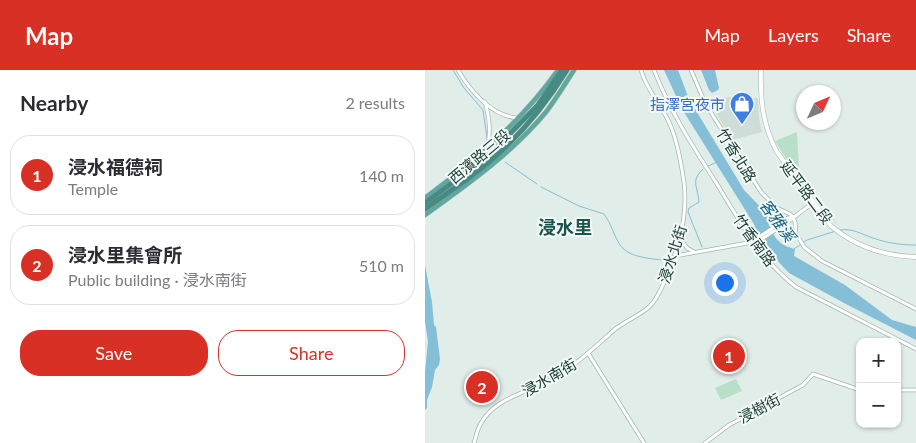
<!DOCTYPE html>
<meta charset="utf-8">
<style>
body{margin:0;font-family:Lato,"Noto Sans TC",sans-serif;background:#f7f7f7;color:#2b2b33}
.controls{position:absolute;right:15px;bottom:15px;display:grid;overflow:hidden;border-radius:10px;box-shadow:0 1px 4px #0004}
.controls button{width:45px;height:45px;display:grid;place-items:center;padding:0;border:0;border-bottom:1px solid #e1e1e2;background:#fff;color:#2b2b33;font:25px sans-serif}
.compass{position:absolute;left:371px;top:15px;width:45px;height:45px;border-radius:50%;background:#fff;box-shadow:0 1px 4px #0004;rotate:46deg}
.you{position:absolute;left:299px;top:212px;width:18px;height:18px;margin:-12px;border:4px solid #fff;border-radius:50%;background:#1a73e8;box-shadow:0 0 0 8px #1a73e833}
.badge{display:grid;place-items:center;width:32px;height:32px;border-radius:50%;background:#d93025;color:#fff;font-size:16px;font-weight:700}
.pin{position:absolute;translate:-50% -50%;border:2px solid #fff;box-shadow:0 1px 5px #0006}
.list{margin:0;padding:0;list-style:none}
h2{display:flex;justify-content:space-between;align-items:center;height:65px;margin:0;padding:0 20px;font-size:21px}
h2 small{font-size:16px;font-weight:400;color:#7c7c81}
.list li{display:grid;grid-template-columns:32px 1fr auto;gap:15px;align-items:center;box-sizing:border-box;height:80px;margin:0 10px 10px;padding:0 10px;border:1px solid #e1e1e2;border-radius:20px}
.list b{display:block;font-size:19px;white-space:nowrap}
.list p{margin:0;font-size:16px;white-space:nowrap;color:#7c7c81}
.list em{font-size:16px;font-style:normal;color:#7c7c81}
.actions{display:flex;gap:10px;padding:15px 20px}
.actions a{flex:1;padding:11px 0;border:1px solid #d93025;border-radius:20px;text-align:center;font-size:18px;color:#d93025}
.actions .main{background:#d93025;color:#fff}
.map{position:relative;flex:none;width:491px;height:373px;overflow:hidden}
header{display:flex;align-items:center;gap:30px;box-sizing:border-box;height:70px;padding:0 25px;background:#d93025;color:#fff}
header strong{font-size:24px}
nav{display:flex;gap:28px;margin-inline-start:auto;font-size:18px}
main{display:flex}
aside{flex:1;background:#fff}
.map>svg:first-child{display:block}
</style>
<header>
<strong>Map</strong>
<nav><a>Map</a><a>Layers</a><a>Share</a></nav>
</header>
<main>
<aside>
<h2>Nearby<small>2 results</small></h2>
<ul class="list">
<li><span class="badge">1</span><div><b>浸水福德祠</b><p>Temple</p></div><em>140 m</em></li>
<li><span class="badge">2</span><div><b>浸水里集會所</b><p>Public building · 浸水南街</p></div><em>510 m</em></li>
</ul>
<div class="actions"><a class="main">Save</a><a>Share</a></div>
</aside>
<div class="map">
<svg width="491" height="373" viewBox="0 0 491 373">
<rect width="100%" height="100%" fill="#e1ede9"/>
<!-- built -->
<polygon fill="#cfddd9" points="300,27 333,28 334,48 337,62 307,70 283,29"/>
<!-- green -->
<g fill="#b8e0c9">
<polygon points="372,62 374,99 415,158 368,100 350,71"/>
<polygon points="311,309 317,321 296,330 290,318"/>
</g>
<!-- water -->
<g fill="#84bfd7">
<path d="M239 0H253L264 29 319 120 346 148 343 153C350 168 353 175 370 179L369 186 420 215 467 250 491 257V270L419 233 364 203 336 173 329 154 257 39Z"/>
<polygon points="276,0 290,0 294,18 293,20 287,23 284,20"/>
<polygon points="0,195 7,232 9,255 11,257 15,289 14,295 10,300 7,317 2,330 2,338 0,340 0,302 3,271 0,252"/>
</g>
<g fill="none" stroke-linecap="round" stroke-linejoin="round">
<!-- stream -->
<g stroke="#84bfd7" stroke-width="1">
<polyline points="28,0 39,18 58,40 62,68"/>
<polyline points="80,92 112,114"/>
<polyline points="283,96 292,92"/>
<path d="M116 117 154 136 179 144C186 153 189 166 195 175 205 189 228 188 243 191"/>
<path d="M415 160C428 158 436 164 448 168 462 173 476 175 491 175"/>
<path d="M277 177 263 142 264 138 274 132C273 117 265 111 278 99"/>
<polyline points="369,179 382,170 411,161"/>
</g>
<defs>
<g id="minor">
<path d="M33 0C45 21 67 46 92 48"/>
<path d="M229 0C245 41 268 77 292 114 316 153 334 188 371 217L491 279"/>
<polyline points="266,0 280,33 336,122 352,138 365,144 368,147 370,152 371,163 379,177 397,191 491,239"/>
<path d="M60 32C64 46 66 64 62 78"/>
<polyline points="255,168 262,178 269,182"/>
<polyline points="328,171 363,148 367,147"/>
<polyline points="250,186 334,171 364,151 389,132"/>
<polyline points="163,283 219,373"/>
<polyline points="472,320 491,320"/>
<path d="M49 373C51 367 52 360 55 355 68 329 100 323 123 311 148 298 169 278 189 260 200 251 214 246 224 237 232 230 237 217 241 208 254 177 263 146 259 112 256 93 252 68 243 50 235 33 221 19 216 0"/>
<polyline points="280,373 304,355 378,315 388,304 435,320"/>
</g>
<path id="tertiary" d="M336 0C335 30 338 56 352 82L406 156C431 177 459 186 491 187"/>
<g id="primary">
<path d="M0 128C50 91 97 51 133 0"/>
<path d="M0 145C43 114 87 83 121 42 131 29 140 14 149 0"/>
</g>
<g id="trunk">
<polyline points="0,133 61,88 113,35 137,0"/>
<path d="M0 139C22 123 45 108 65 91 96 65 121 34 142 0"/>
</g>
</defs>
<!-- minor casing -->
<use href="#minor" stroke="#a3b6b1" stroke-width="4.5"/>
<!-- tertiary casing -->
<use href="#tertiary" stroke="#a3b6b1" stroke-width="5"/>
<!-- primary casing -->
<use href="#primary" stroke="#c1cac8" stroke-width="5.5"/>
<!-- trunk casing -->
<use href="#trunk" stroke="#c1cac8" stroke-width="6"/>
<!-- minor -->
<use href="#minor" stroke="#fff" stroke-width="3"/>
<!-- tertiary -->
<use href="#tertiary" stroke="#fff" stroke-width="4"/>
<!-- primary -->
<use href="#primary" stroke="#62a79e" stroke-width="4.5"/>
<!-- trunk -->
<use href="#trunk" stroke="#468a84" stroke-width="5"/>
</g>
<!-- icons -->
<defs>
<symbol id="shop-pin" viewBox="-11 -11 22 30"><path d="M0 17L-7.5 6A9.5 9.5 0 1 1 7.5 6Z" fill="#3f7fe0" stroke="#f2f9f7"/><path d="M-5-2.5h2.3a2.7 3.5 0 0 1 5.4 0H5L5.5 6h-11ZM-1.5-2.5h3a1.5 2.3 0 0 0-3 0Z" fill="#fff"/></symbol>
</defs>
<g fill-rule="evenodd">
<use href="#shop-pin" x="303" y="20" width="28" height="38"/>
</g>
<g text-anchor="middle" dominant-baseline="central" stroke-width="4" stroke-linejoin="round" paint-order="stroke">
<!-- shop labels -->
<g font-size="15" fill="#366cbe" stroke="#f2f9f7" text-anchor="end">
<text x="300" y="34">指澤宮夜市</text>
</g>
<!-- street labels -->
<g font-size="15" fill="#20403b" stroke="#f2f9f7">
<text transform="translate(312 85) rotate(58)">竹香北路</text>
<text transform="translate(54 86) rotate(-40)">西濱路三段</text>
<text transform="translate(382 122) rotate(53)">延平路二段</text>
<text transform="translate(330 170) rotate(54)">竹香南路</text>
<text transform="translate(247 184) rotate(-72)">浸水北街</text>
<text transform="translate(124 307) rotate(-30)">浸水南街</text>
<text transform="translate(334 338) rotate(-28)">浸樹街</text>
</g>
<!-- water labels -->
<g font-size="16" font-style="italic" fill="#146081" stroke="#f2f9f7">
<text transform="translate(353 150) rotate(54)">客雅溪</text>
</g>
<!-- quarter labels -->
<g font-size="18" font-weight="bold" fill="#1a544d" stroke="#f2f9f7">
<text x="140" y="157">浸水里</text>
</g>
</g>
</svg>
<div class="controls">
<button>+</button>
<button>−</button>
</div>
<svg class="compass" viewBox="-18 -18 36 36"><path d="M0-13l5 13h-10z" fill="#e53935"/><path d="M0 13l5-13h-10z" fill="#7c7c81"/></svg>
<div class="you"></div>
<div class="pin badge" style="left:304px;top:286px">1</div>
<div class="pin badge" style="left:57px;top:317px">2</div>
</div>
</main>
